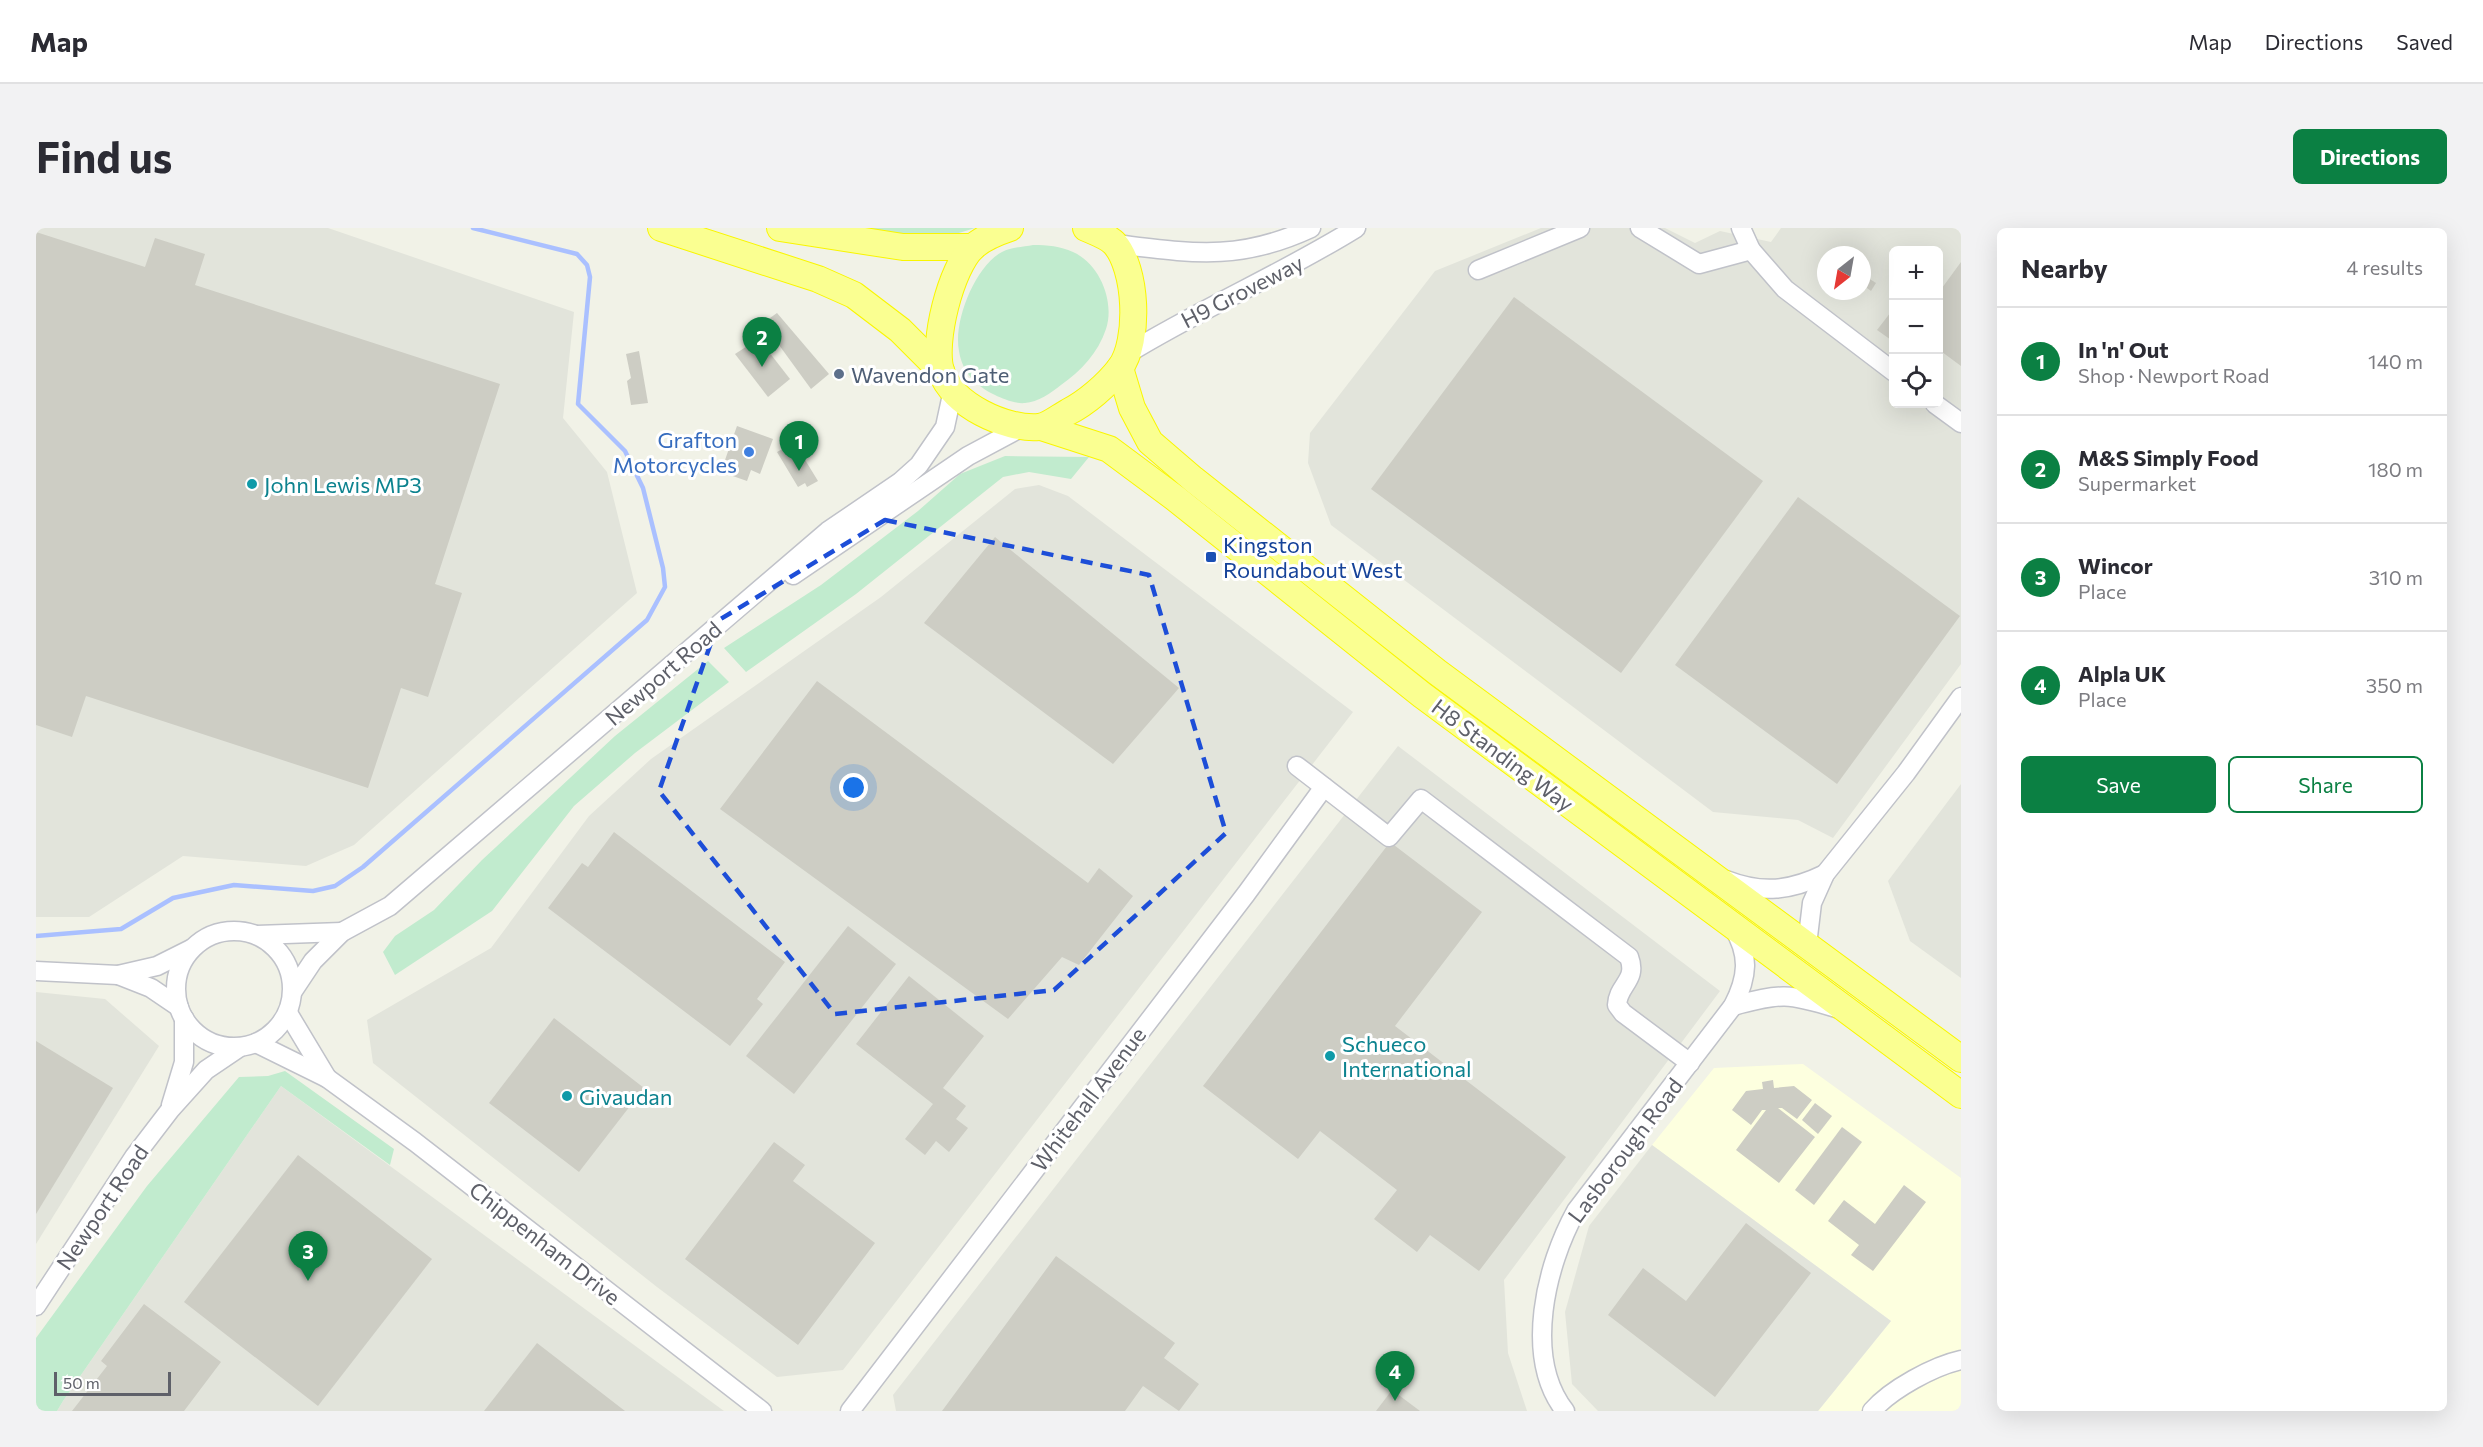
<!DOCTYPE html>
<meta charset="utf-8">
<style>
body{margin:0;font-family:Commissioner,sans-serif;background:#f2f2f3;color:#2b2b33}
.controls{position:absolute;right:18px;top:18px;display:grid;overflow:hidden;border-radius:9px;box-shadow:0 6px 24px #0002}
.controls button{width:54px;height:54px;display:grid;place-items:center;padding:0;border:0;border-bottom:2px solid #e1e1e2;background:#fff;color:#2b2b33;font:30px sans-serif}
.compass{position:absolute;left:1781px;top:18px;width:54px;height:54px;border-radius:50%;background:#fff;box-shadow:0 6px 24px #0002;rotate:211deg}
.scale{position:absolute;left:18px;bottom:15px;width:117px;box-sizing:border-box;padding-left:6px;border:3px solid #5e6069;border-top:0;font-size:16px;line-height:21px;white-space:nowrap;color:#5e6069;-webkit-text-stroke:4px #fff;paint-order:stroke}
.you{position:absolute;left:818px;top:560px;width:21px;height:21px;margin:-15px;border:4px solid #fff;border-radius:50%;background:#1a73e8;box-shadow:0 0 0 9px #1a73e833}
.badge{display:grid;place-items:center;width:39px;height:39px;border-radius:50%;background:#0b8043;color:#fff;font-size:20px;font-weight:700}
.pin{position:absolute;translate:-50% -50px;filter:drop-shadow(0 2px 3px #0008)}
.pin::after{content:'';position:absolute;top:32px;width:21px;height:18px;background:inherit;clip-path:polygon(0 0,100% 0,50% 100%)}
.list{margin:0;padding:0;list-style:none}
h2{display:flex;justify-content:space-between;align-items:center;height:78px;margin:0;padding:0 24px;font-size:26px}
h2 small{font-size:20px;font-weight:400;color:#7c7c81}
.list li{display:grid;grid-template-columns:39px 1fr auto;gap:18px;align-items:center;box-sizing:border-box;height:108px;padding:0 24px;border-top:2px solid #e1e1e2}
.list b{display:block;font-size:22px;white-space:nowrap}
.list p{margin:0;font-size:20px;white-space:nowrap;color:#7c7c81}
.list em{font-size:20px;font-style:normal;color:#7c7c81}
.actions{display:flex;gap:12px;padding:18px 24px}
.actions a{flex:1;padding:14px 0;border:2px solid #0b8043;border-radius:9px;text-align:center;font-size:21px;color:#0b8043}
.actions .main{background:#0b8043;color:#fff}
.icon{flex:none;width:33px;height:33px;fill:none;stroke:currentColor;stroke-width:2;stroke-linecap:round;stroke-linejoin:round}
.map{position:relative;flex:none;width:1925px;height:1183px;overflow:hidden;border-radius:9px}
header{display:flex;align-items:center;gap:36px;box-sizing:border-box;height:84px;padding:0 30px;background:#fff;border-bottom:2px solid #e1e1e2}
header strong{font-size:28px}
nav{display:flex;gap:33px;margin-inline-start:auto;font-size:21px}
.intro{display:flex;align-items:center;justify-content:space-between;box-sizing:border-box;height:144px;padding:0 36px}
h1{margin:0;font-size:42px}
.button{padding:15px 27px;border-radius:9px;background:#0b8043;color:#fff;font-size:21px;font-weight:700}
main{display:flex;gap:36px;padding:0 36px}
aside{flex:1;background:#fff;border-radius:9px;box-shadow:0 6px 24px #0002}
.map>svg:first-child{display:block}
</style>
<header>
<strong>Map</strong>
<nav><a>Map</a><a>Directions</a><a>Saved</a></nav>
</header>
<div class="intro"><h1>Find us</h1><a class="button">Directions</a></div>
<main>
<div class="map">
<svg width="1925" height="1183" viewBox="0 0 1925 1183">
<rect width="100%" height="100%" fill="#f1f2e7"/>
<!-- commercial -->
<polygon fill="#fdffdf" points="1767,836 1925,950 1925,1183 1782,1183 1855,1093 1616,917 1678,840"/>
<!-- industrial -->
<g fill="#e2e4db" fill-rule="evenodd">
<polygon points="0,0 292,0 538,84 527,190 571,244 601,365 318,617 270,638 147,628 53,689 0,689"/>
<path d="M1505 0H1629L1659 15 1684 3 1735 14 1745 0H1925V436L1797 610 1762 592 1677 584 1295 297 1272 235 1274 205 1399 43ZM1858 22H1902V176H1858ZM1790 27H1826V63H1790Z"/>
<polygon points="1003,257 1032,268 1317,484 807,1142 741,1149 621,1059 337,835 331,792 455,720 553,588 615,531 845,369 979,261"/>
<polygon points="1362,518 1684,763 1468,1052 1472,1125 1491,1183 860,1183 857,1167"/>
<polygon points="1925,556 1925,750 1874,713 1852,653"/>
<polygon points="0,764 69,771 123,818 0,1016"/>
<polygon points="245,858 688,1183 21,1183 27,1173"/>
<polygon points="1616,917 1855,1093 1782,1183 1562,1183 1536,1156 1529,1084 1553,998"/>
</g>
<!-- green -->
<g fill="#c1ebce">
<polygon points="792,0 939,0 897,13"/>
<path d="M997 17C1012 17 1024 18 1037 24 1064 36 1079 74 1070 101 1062 125 1045 143 1025 157 1015 165 1002 174 989 175 980 176 967 171 959 167 940 158 926 144 923 123 917 94 939 38 966 24 975 19 988 19 997 17Z"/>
<polygon points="969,228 1053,229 1035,251 993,244 967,249 820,366 710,444 688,420 785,357 882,283 924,246"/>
<polygon points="672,433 693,454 599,525 538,578 456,683 359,747 347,724 359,708 398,682 446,632 579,508"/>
<polygon points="249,843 358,921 354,937 245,858 27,1173 21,1183 0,1183 0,1110 111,958 203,849 232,848"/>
</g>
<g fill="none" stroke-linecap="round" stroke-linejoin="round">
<!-- stream -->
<polyline stroke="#aac0ff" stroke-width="4.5" points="0,708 85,701 137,670 198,657 277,663 299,658 327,639 611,392 629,359 627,340 607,260 589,223 542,176 554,49 551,37 541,26 437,0"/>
</g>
<!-- building -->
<g fill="#cdcdc4">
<polygon points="0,4 109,39 119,10 169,26 159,57 464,156 399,356 426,365 392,469 365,460 332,560 50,468 36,509 0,497"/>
<polygon points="1925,34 1925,138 1902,121 1902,58 1906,60"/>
<polygon points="1832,50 1840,55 1835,63 1827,57"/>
<polygon points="1478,69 1727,253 1585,445 1335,261"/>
<polygon points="1858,80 1858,114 1841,102"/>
<polygon points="741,85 793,146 775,161 727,95"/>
<polygon points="716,115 726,115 754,151 732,169 699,126"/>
<polygon points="603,123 612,175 595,177 591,153 595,150 590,126"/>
<polygon points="701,198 737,211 724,246 715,242 711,253 691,246 695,234 689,232"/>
<polygon points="752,218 757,226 763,222 782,253 771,259 769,255 762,259 741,224"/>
<polygon points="1762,269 1924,388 1801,556 1639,437"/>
<polygon points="959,309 1143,460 1077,536 888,395"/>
<polygon points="781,453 1052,655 1063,640 1097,668 1043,737 1026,729 972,791 684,581"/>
<polygon points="578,604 749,734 721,771 727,776 694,818 512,680 546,635 552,639"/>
<polygon points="1354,614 1446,684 1359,798 1530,929 1443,1043 1394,1007 1381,1024 1338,991 1361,962 1284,903 1262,931 1167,858"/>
<polygon points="812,698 860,736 758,866 710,828"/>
<polygon points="873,748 948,808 907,860 930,878 920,891 932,900 913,924 900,913 889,927 869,911 897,876 820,816"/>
<polygon points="518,790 608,860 543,944 453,875"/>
<polygon points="0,813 77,860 0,986"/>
<polygon points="1737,852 1738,860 1758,858 1776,872 1761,891 1746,880 1742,880 1779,909 1743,955 1700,922 1730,882 1726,882 1715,897 1696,882 1710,863 1727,861 1726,854"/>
<polygon points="1779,875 1796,888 1782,906 1766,892"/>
<polygon points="1806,899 1826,914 1778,977 1759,962"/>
<polygon points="738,914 769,937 757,953 839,1015 762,1117 649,1031"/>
<polygon points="262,927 396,1031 282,1178 148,1074"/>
<polygon points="1868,957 1890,974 1837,1043 1815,1027 1823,1017 1792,993 1808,972 1839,996"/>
<polygon points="1710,995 1775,1045 1679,1169 1572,1087 1607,1040 1650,1073"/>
<polygon points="1020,1028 1139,1115 1128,1130 1163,1156 1143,1183 1107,1158 1089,1183 906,1183"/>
<polygon points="108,1076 185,1134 148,1183 36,1183 71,1138 65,1133"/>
<polygon points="501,1115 589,1183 448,1183"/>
<polygon points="1356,1162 1384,1183 1340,1183"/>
</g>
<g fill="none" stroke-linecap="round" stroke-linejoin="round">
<defs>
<g id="minor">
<polyline points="1604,0 1663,36 1715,22"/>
<polyline points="1705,0 1715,22 1749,61 1858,144"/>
<path d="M1079 16C1155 25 1202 34 1275 0"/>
<polyline points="1442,42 1544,0"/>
<path d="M1091 126C1166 80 1246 46 1320 0"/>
<polyline points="1899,176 1925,195"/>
<polyline points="757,347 932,228 988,198"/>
<path d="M1261 538 1353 609 1385 571 1593 729C1602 753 1582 756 1581 777L1587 785 1654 835"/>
<path d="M1690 652C1726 666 1754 663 1789 646"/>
<circle cx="198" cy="761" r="58"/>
<polyline points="221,707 306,704"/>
<polyline points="1771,717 1776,675 1789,646 1870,545 1925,469"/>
<polyline points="0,743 82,747 121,738 155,721"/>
<polyline points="82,747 115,760 143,779"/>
<polyline points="257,763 277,733 306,704 354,678 792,303 864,254 883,237 909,199 917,162"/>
<path d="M1697 778C1745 765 1752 765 1800 780"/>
<polyline points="252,785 291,850"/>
<polyline points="220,815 291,850 379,914 726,1183"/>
<polyline points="135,877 148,834 148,790"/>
<polyline points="0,1078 98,929 134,882 170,842 204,819"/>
<polyline points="814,1183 1210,666 1288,559"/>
<path d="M1529 1183C1487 1129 1510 1037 1540 983L1697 778C1712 749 1714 727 1697 699"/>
<path d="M1836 1183C1855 1161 1898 1138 1925 1132"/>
</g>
<g id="highway">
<polyline points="625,0 782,51 818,67 864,102 905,143"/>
<polyline points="744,0 867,19 937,19"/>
<path d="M974 0C962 4 947 10 937 19 915 39 896 115 905 143 916 177 970 202 1003 199 1012 198 1023 189 1032 184 1050 175 1071 157 1084 140 1104 113 1101 40 1078 15 1071 8 1059 4 1050 0"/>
<polyline points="1084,140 1096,180 1114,214 1157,251 1401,444 1925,831"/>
<polyline points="1005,199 1073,221 1139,270 1386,467 1925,867"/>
</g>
</defs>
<!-- minor casing -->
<use href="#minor" stroke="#c0c2c9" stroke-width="21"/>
<!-- highway casing -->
<use href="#highway" stroke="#f9f600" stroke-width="28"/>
<!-- minor -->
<use href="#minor" stroke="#fff" stroke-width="18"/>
<!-- highway -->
<use href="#highway" stroke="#faff91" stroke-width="26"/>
</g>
<!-- marked area -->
<path fill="none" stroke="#1d4ed8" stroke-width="4.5" stroke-dasharray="12 8" stroke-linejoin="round" d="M849 292 1113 347 1190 605 1018 762 799 786 623 563 683 392Z"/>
<!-- markers -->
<circle fill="#5c6f8a" stroke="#fff" stroke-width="2" cx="803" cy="146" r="6"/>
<circle fill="#3f7fe0" stroke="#fff" stroke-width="2" cx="713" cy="224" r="6"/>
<g fill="#0f9aa8" stroke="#fff" stroke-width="2">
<circle cx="216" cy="256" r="6"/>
<circle cx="1294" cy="828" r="6"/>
<circle cx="531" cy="868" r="6"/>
</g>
<rect fill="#1a4fb4" stroke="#fff" stroke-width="2" x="1169" y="323" width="12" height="12" rx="3"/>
<g text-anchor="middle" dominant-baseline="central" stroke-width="6" stroke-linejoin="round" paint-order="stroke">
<!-- street labels -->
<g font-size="22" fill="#5e6069" stroke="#fff">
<text transform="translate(1206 63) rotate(-27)">H9 Groveway</text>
<text transform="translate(627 445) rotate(-41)">Newport Road</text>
<text transform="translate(1467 527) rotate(37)">H8 Standing Way</text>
<text transform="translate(1052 871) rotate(-53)">Whitehall Avenue</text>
<text transform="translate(1589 922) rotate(-53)">Lasborough Road</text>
<text transform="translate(66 979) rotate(-56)">Newport Road</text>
<text transform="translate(509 1015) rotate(38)">Chippenham Drive</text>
</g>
<!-- service labels -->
<g font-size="22" fill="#4e5e75" stroke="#fff" text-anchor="start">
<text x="815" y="146">Wavendon Gate</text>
</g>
<!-- shop labels -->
<g font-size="22" fill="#366cbe" stroke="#fff" text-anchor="end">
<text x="701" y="211">Grafton<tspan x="701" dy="25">Motorcycles</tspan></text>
</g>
<!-- culture labels -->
<g font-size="22" fill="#0d838f" stroke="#fff" text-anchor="start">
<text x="228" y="256">John Lewis MP3</text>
<text x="1306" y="815">Schueco<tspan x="1306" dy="25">International</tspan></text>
<text x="543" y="868">Givaudan</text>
</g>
<!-- transit labels -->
<g font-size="22" fill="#164399" stroke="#fff" text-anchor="start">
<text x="1187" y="316">Kingston<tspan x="1187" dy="25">Roundabout West</tspan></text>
</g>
</g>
</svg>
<div class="controls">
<button>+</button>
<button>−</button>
<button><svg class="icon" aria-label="locate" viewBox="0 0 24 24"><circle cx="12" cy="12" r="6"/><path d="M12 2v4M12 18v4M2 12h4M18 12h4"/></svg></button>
</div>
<svg class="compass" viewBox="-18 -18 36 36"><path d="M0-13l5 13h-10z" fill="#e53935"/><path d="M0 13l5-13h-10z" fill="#7c7c81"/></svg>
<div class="scale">50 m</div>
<div class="you"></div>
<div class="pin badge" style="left:763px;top:243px">1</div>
<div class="pin badge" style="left:726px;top:139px">2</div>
<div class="pin badge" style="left:272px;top:1053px">3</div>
<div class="pin badge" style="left:1359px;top:1173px">4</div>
</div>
<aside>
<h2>Nearby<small>4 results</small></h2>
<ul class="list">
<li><span class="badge">1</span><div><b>In 'n' Out</b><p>Shop · Newport Road</p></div><em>140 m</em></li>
<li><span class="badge">2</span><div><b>M&amp;S Simply Food</b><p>Supermarket</p></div><em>180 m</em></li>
<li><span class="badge">3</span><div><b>Wincor</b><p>Place</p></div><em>310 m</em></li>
<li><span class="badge">4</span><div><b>Alpla UK</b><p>Place</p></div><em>350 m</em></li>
</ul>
<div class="actions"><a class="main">Save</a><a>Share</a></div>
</aside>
</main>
